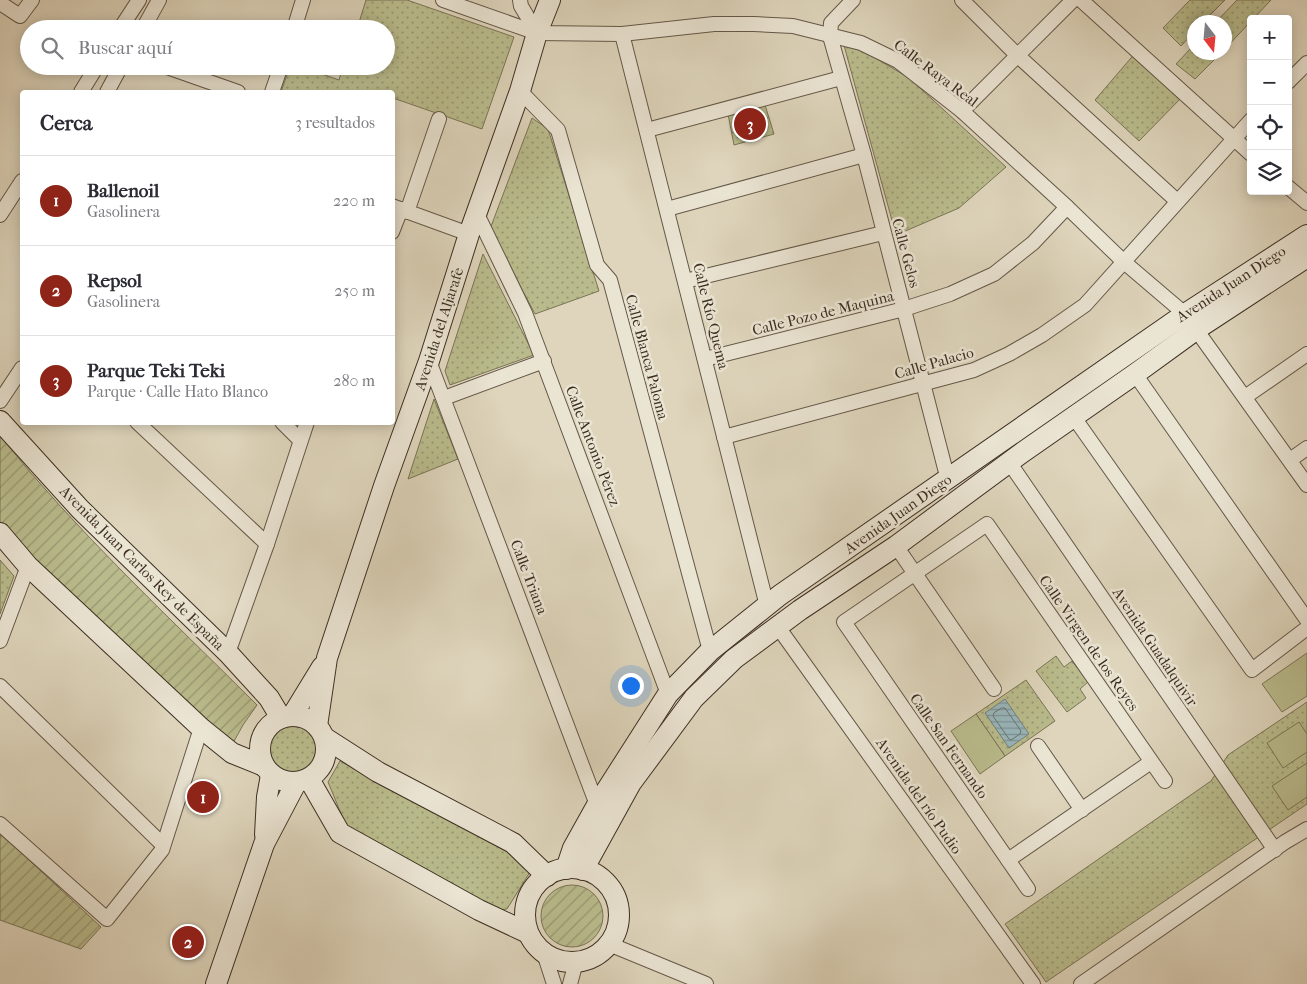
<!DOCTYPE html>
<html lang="es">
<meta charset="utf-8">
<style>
body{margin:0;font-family:"IM FELL French Canon",serif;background:#f2f2f3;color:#2b2b33}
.controls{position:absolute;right:15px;top:15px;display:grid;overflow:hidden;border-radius:5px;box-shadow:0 2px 12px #0003}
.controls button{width:45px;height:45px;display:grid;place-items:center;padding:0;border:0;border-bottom:1px solid #e1e1e2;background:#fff;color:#2b2b33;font:25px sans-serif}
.compass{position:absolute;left:1187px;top:15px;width:45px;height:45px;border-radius:50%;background:#fff;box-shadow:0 2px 12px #0003;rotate:164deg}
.you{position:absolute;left:630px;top:685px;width:18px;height:18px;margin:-12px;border:4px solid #fff;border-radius:50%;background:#1a73e8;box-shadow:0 0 0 8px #1a73e833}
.badge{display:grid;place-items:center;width:32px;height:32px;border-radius:50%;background:#8f2418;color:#fff;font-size:16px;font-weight:700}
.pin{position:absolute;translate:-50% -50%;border:2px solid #fff;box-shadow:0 1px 5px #0006}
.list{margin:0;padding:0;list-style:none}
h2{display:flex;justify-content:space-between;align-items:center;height:65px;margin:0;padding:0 20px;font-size:21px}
h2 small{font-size:16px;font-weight:400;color:#7c7c81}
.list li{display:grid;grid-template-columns:32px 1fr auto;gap:15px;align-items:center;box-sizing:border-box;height:90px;padding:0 20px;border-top:1px solid #e1e1e2}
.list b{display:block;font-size:19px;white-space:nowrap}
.list p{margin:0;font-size:16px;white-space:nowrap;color:#7c7c81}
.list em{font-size:16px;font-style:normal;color:#7c7c81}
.icon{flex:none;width:28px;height:28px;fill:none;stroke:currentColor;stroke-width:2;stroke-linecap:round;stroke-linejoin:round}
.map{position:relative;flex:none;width:1307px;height:984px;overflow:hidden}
.search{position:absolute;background:#fff;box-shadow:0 2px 12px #0003;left:20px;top:20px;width:375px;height:55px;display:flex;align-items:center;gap:12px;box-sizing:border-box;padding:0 18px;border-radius:28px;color:#7c7c81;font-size:19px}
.panel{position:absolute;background:#fff;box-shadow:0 2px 12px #0003;left:20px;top:90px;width:375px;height:335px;border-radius:5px}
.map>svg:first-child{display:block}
</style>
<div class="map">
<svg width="1307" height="984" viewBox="0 0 1307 984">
<defs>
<pattern id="grass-dots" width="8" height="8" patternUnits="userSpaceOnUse" patternTransform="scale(1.25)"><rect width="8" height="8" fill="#b9bb8c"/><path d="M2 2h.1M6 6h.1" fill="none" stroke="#989872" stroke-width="1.8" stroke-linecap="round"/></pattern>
<pattern id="garden-furrows" width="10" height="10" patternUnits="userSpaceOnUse" patternTransform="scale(1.25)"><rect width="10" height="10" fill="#b9bb8c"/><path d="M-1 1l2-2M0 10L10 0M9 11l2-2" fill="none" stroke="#989872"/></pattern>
<pattern id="water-rules" width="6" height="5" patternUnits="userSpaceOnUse" patternTransform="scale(1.25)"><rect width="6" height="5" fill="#98b6bc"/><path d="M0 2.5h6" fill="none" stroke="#7d9498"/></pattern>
</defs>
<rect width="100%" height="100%" fill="#ded5bc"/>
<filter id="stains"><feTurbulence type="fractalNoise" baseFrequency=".004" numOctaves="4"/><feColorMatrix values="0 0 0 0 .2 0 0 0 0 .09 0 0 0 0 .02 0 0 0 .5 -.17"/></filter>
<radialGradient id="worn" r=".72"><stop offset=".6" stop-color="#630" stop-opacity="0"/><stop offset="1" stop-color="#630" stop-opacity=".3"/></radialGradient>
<!-- grass -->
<g fill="url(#grass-dots)" stroke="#7b7456">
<polygon points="366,0 407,0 514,37 482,129 393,98 392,92 281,92 290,66 299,66 339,80 343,66 386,66 386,29 357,29"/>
<polygon points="1190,0 1225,0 1203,22 1194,22 1194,32 1181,46 1163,28"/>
<polygon points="1237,0 1271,0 1253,19 1251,19 1251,21 1225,49 1224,22 1216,22"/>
<polygon points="842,38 909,78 1006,167 959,208 896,235"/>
<polygon points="1194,45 1194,52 1221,53 1195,79 1176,64"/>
<polygon points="1137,51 1184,95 1139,141 1095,100"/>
<polygon points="765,105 774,134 734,145 728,114"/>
<polygon points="532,118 548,129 599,291 535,314 490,229"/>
<polygon points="483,254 534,355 450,385 445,371"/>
<polygon points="434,399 458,459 408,479"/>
<polygon points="0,560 14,576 0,614"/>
<polygon points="1056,656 1064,667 1072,661 1088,682 1080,689 1086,698 1067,712 1036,671"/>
<polygon points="1026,680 1055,721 1005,756 976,714"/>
<polygon points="1307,702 1307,804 1046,982 1005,924 1211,781 1228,755"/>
<circle cx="293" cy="749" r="26"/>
<polygon points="340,761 515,856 530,872 507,909 497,910 347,828 328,782"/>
</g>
<!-- garden -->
<g fill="url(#garden-furrows)" stroke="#7b7456">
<path d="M0 436C78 533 169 617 257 705L243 725 233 743 180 698 34 561 0 522Z"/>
<polygon points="0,833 101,927 81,949 0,920"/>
<circle cx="572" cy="916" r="31"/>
</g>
<!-- pitch -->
<g fill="#b9bb8c" stroke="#7b7456">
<polygon points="1307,653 1307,696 1282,712 1262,684"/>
<polygon points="976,714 1005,756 980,774 951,731"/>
<polygon points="1299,722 1307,734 1307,752 1283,768 1267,743"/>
<polygon points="1307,763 1307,797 1288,810 1272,786"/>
</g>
<!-- water -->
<polygon fill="url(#water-rules)" stroke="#74807e" points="1005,699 1029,734 1009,748 985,713"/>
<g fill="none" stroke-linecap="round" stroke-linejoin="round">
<!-- shore -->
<polygon stroke="#6a726e" stroke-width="1" points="1002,708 1005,708 1021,731 1020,734 1011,740 1009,739 993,716 994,713"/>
<defs>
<g id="street">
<polyline points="443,0 537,33 622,34 714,24 754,24 793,26 861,43 898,61 962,111 1067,207 1124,262 1185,314 1307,485"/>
<polyline points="520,0 521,6 537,33"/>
<polyline points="853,0 831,23 830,36 864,155 948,480"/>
<polyline points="962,0 1017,55 1177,201"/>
<polyline points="1081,0 1251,154"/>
<polyline points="0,3 20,16 32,0"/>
<polyline points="120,29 139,0"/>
<polyline points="143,29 159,0"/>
<polyline points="294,29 303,0"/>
<polyline points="622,34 767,606"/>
<polyline points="164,66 238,92"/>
<polyline points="1288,82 1307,63"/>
<polyline points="520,91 558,130 597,265 610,280 710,651"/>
<polyline points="81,92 97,66"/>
<polyline points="107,92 121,66"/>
<polyline points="272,92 281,66"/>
<polyline points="962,111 1073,0"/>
<polyline points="647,130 841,78"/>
<polyline points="1288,187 1307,203"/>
<polyline points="392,206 469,234"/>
<polyline points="667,209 864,155"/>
<polyline points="407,212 439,119"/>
<polyline points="477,214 525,313 668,694"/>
<polyline points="0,215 22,181"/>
<polyline points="392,232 401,209"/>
<polyline points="685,281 883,233"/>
<polyline points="705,359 904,309 950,294 994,274 1033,243 1067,207"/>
<polyline points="429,361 597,805"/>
<polyline points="1135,374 1307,620"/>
<polyline points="1245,397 1307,354"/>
<polyline points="444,398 544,361"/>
<polyline points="0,401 22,368"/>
<polyline points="1073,416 1252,670 1307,628"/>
<polyline points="137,422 267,544"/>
<polyline points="282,422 300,440"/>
<polyline points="724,437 974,370 1009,354 1042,335 1085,305 1251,120"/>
<polyline points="1290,460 1307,448"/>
<polyline points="1009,462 1275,850"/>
<polyline points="896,546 994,689"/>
<polyline points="778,627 1033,984"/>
<polyline points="0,641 28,566"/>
<polyline points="228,653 267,544 307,422"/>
<polyline points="0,686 163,845"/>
<polyline points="1038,746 1082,810"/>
<polyline points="0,824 107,919 162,850 201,728"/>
<polyline points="1008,860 1151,762"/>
<polyline points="1028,889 844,622 987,524 1165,781"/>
<polyline points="609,944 706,984"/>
<polyline points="544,953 554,984"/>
<polyline points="570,984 576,962"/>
<polyline points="1081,984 1285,842 1307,829"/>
</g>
<g id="secondary">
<polyline points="0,421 80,509 228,653 269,698 281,718"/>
<polyline points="0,533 28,566 201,728 232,753 264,766"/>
<circle cx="293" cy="749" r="33"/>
<polyline points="292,716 322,667"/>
<polyline points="317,726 327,658 384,486 429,361 469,234 520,91 537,33 550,0"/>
<polyline points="325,738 378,772 513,843 547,876"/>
<polyline points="309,779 340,833 479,910 528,933"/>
<polyline points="265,835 267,797 271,775"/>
<circle cx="572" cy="915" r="47"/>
<polyline points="566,869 573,848 597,805 668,694 710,651 780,595 1185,314 1307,235"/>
<polyline points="583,870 631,783 694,698 734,659 800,610 896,546 1023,452 1135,374 1197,329 1307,257"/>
<polyline points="216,984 264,844 296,783"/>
</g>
</defs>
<!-- street casing -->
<use href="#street" stroke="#655848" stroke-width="16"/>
<!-- secondary casing -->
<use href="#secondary" stroke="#3d2e21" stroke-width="22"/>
<!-- street -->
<use href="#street" stroke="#eae4d3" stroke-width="14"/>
<!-- secondary -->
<use href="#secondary" stroke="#eae4d3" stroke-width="20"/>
</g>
<g text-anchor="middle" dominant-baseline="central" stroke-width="5" stroke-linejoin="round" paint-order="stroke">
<!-- street labels -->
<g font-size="15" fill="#3d2e21" stroke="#eae4d3">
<text transform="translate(936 73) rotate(37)">Calle Raya Real</text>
<text transform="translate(906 253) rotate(75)">Calle Gelos</text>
<text transform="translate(1231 284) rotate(-33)">Avenida Juan Diego</text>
<text transform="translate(823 313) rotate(-14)">Calle Pozo de Maquina</text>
<text transform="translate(711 316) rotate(76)">Calle Río Quema</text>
<text transform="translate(439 329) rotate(-72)">Avenida del Aljarafe</text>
<text transform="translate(647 357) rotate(75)">Calle Blanca Paloma</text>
<text transform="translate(934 363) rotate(-16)">Calle Palacio</text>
<text transform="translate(593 446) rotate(69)">Calle Antonio Pérez</text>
<text transform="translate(898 514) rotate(-35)">Avenida Juan Diego</text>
<text transform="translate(142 568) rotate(45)">Avenida Juan Carlos Rey de España</text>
<text transform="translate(529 577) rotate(69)">Calle Triana</text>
<text transform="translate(1089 643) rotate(55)">Calle Virgen de los Reyes</text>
<text transform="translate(1155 647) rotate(56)">Avenida Guadalquivir</text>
<text transform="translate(949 746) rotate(55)">Calle San Fernando</text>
<text transform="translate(919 796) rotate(55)">Avenida del río Pudio</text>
</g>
</g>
<rect width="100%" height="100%" filter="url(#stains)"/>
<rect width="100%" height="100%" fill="url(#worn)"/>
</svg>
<div class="controls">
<button>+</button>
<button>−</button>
<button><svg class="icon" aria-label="locate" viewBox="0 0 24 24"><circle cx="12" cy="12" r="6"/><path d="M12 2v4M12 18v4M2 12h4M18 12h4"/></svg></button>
<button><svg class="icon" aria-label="layers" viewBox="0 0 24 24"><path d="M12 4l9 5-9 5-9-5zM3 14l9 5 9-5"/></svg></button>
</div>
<svg class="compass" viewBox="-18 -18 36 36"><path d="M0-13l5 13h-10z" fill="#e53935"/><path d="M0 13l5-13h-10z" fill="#7c7c81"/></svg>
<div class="you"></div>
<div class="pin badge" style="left:203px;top:797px">1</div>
<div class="pin badge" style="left:188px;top:942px">2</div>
<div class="pin badge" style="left:750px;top:124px">3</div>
<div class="search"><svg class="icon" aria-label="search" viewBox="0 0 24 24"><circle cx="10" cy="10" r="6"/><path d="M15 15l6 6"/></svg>Buscar aquí</div>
<section class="panel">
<h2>Cerca<small>3 resultados</small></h2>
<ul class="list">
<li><span class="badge">1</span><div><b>Ballenoil</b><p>Gasolinera</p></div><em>220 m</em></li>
<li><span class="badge">2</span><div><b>Repsol</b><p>Gasolinera</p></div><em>250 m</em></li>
<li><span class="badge">3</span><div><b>Parque Teki Teki</b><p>Parque · Calle Hato Blanco</p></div><em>280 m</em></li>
</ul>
</section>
</div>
